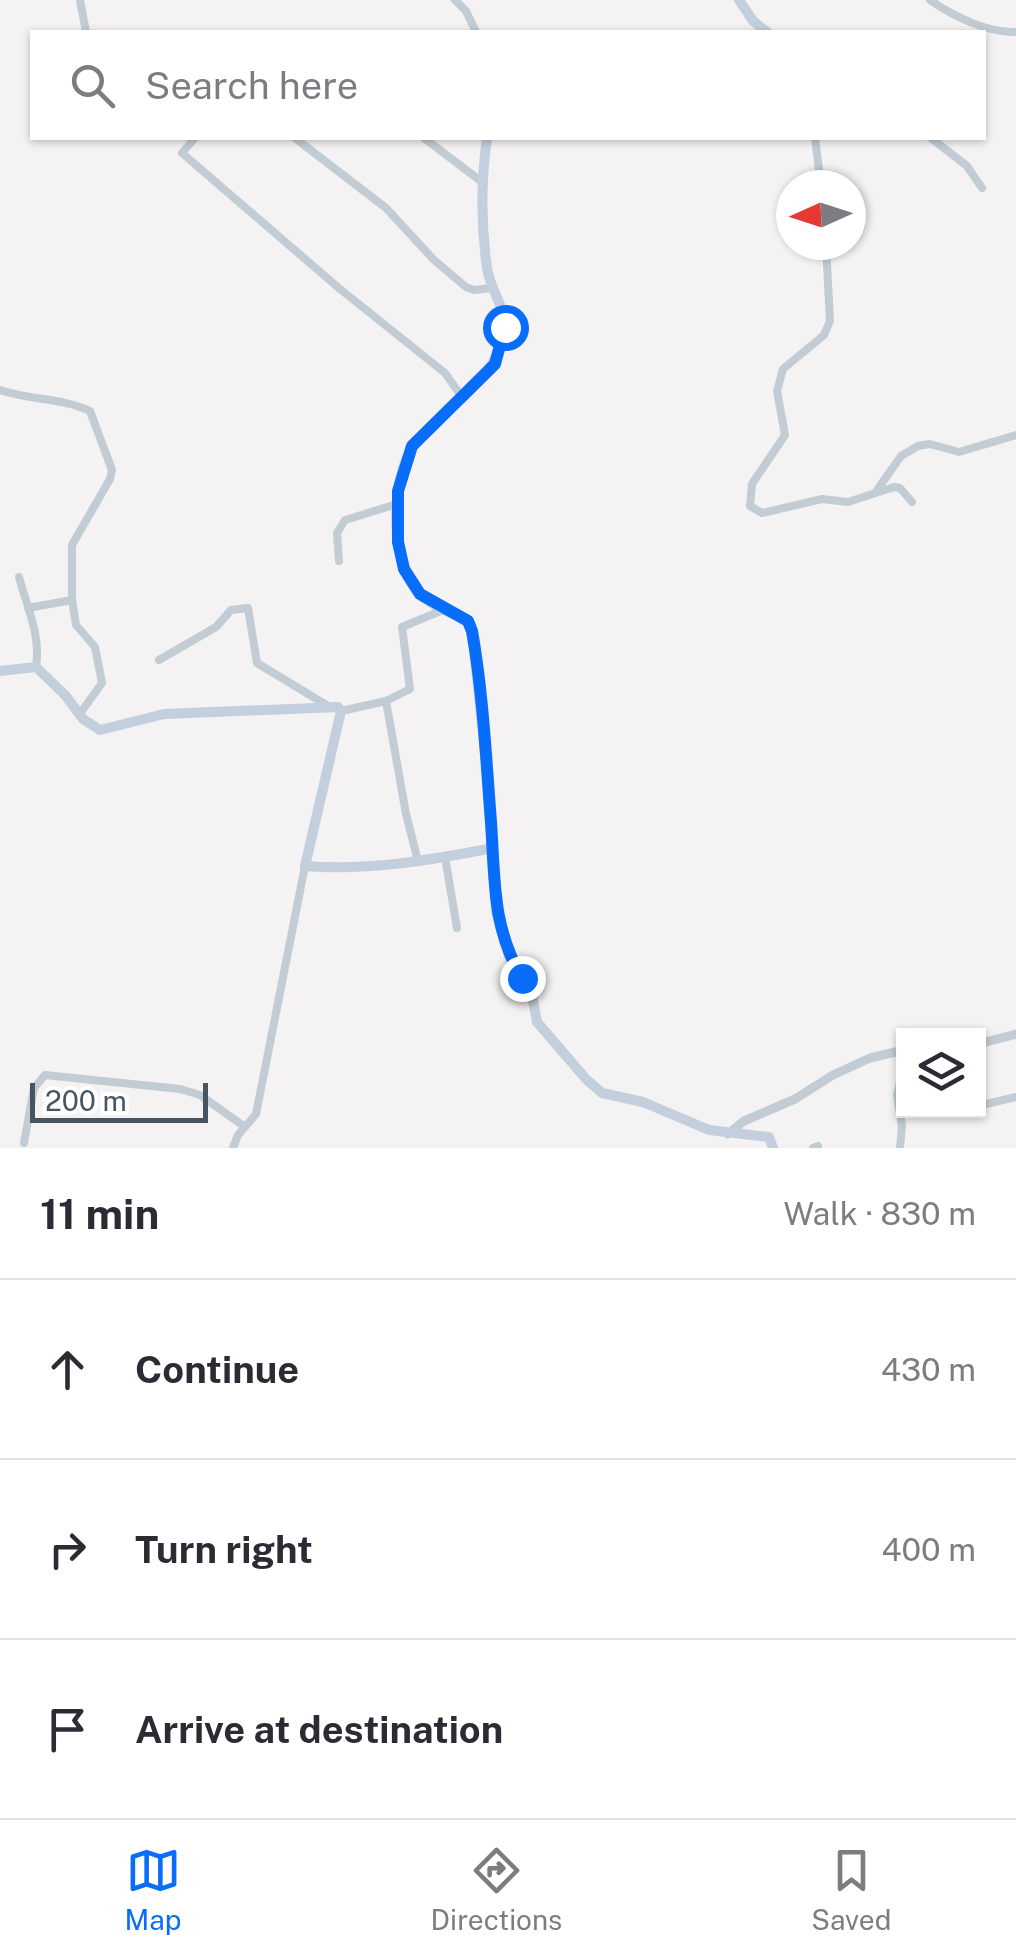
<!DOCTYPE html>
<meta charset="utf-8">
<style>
body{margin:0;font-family:"Public Sans",sans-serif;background:#f2f2f3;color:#2b2b33}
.controls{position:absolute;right:30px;bottom:30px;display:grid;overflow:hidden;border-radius:0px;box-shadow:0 2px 8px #0004}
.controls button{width:90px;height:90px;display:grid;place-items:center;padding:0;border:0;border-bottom:2px solid #e1e1e2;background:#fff;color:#2b2b33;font:50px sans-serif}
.compass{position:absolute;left:776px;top:170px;width:90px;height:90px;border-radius:50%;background:#fff;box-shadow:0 2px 8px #0004;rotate:267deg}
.scale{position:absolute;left:30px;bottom:25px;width:178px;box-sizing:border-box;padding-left:10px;border:5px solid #475562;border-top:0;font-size:28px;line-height:35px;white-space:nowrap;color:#475562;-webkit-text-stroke:8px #fff;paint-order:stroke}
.stop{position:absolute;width:30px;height:30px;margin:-22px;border:8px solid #086df8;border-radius:50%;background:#fff}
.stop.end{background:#086df8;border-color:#fff;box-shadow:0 2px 10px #0008}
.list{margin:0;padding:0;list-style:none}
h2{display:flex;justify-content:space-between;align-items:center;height:130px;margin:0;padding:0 40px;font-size:42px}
h2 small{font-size:32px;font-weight:400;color:#7c7c81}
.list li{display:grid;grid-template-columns:65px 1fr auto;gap:30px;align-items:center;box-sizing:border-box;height:180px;padding:0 40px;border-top:2px solid #e1e1e2}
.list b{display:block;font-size:38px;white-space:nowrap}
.list em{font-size:32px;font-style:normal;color:#7c7c81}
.icon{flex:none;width:55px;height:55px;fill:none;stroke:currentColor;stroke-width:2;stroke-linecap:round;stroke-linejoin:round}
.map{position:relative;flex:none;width:1016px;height:1148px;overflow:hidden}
.search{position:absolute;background:#fff;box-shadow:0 2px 8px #0004;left:30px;right:30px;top:30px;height:110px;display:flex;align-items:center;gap:25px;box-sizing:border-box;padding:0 35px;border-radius:0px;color:#7c7c81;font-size:38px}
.sheet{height:670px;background:#fff}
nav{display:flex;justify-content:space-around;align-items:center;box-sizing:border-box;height:140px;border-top:2px solid #e1e1e2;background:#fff;font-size:28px;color:#7c7c81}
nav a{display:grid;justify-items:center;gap:5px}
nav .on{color:#086df8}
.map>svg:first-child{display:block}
</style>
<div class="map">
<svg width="1016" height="1148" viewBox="0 0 1016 1148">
<rect width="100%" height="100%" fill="#f4f2f2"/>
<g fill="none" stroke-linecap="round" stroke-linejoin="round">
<!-- minor -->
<g stroke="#c1ccd4" stroke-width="8">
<polyline points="80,0 86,32"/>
<polyline points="455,0 466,11 476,32"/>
<path d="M930 0C953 16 987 33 1016 32"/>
<polyline points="195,138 182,153 340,289 445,373 462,397"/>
<polyline points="295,138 386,208 434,260 466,287 474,290 491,288"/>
<polyline points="424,138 482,182"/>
<polyline points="815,138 821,185"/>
<polyline points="931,138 967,166 982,188"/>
<polyline points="826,245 830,321 824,335 783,369 777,391 785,435 752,484 750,506 762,513 822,499 848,502 894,487 900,488 912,502"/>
<path d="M0 390C29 400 63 398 90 411L112 470 110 479 72 545V600L76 625 95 647 102 683 79 715"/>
<polyline points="875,493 901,456 918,446 930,444 959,452 1016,435"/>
<polyline points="339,561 337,533 345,520 397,504"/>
<path d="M19 577C27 607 41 635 36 667"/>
<polyline points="28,608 72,600"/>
<polyline points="159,660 216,627 231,610 248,608 257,663 328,706"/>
<polyline points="386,701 406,814 418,861"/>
<polyline points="341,711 386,701 410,689 402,627 443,610"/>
<polyline points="445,857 457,928"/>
<polyline points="978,1106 1016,1097"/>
<polyline points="24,1143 34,1088 45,1075 180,1089 200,1095 245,1127"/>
<polyline points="233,1148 238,1135 256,1114 305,866"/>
<polyline points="813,1148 818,1146"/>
<polyline points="900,1148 902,1126 897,1095 904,1067"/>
</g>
<!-- tertiary -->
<g stroke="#c1ccd4" stroke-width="9">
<polyline points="978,1044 1016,1034"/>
<polyline points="728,1134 744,1121 795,1099 833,1075 870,1058 904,1050"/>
</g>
<!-- secondary -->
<g stroke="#c3cfdc" stroke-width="10">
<polyline points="739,0 753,21 767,32"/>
<path d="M487 138C481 180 481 225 487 268 490 290 508 310 504 333 495 383 445 406 415 444 389 476 389 568 421 595 434 607 453 614 468 621L472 631 487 771 496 912 509 956 532 995 537 1022 586 1079 602 1093 643 1102 709 1130 769 1137 773 1148"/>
<path d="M0 671 36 667 65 695 83 719 100 730 164 714 338 707 341 711 305 866C369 871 431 860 493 848"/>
</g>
</g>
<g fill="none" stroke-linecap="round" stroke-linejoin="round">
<!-- route -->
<path stroke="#086df8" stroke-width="12" d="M505 327 495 364 412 446 398 491V542L404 569 420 594 468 621 472 631C483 693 486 759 491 822 495 880 492 927 522 978"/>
</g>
</svg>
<div class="controls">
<button><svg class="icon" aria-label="layers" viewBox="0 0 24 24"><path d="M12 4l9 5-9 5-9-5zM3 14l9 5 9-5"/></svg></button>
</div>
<svg class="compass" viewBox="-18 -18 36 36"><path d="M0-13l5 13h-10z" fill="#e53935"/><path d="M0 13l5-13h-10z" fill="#7c7c81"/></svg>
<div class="scale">200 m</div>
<div class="stop" style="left:505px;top:327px"></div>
<div class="stop end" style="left:522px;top:978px"></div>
<div class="search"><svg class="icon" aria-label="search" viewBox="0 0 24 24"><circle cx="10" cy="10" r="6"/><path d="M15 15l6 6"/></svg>Search here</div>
</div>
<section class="sheet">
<h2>11 min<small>Walk · 830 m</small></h2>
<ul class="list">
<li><svg class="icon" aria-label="ahead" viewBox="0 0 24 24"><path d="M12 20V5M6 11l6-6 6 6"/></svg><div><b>Continue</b></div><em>430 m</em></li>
<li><svg class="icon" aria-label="right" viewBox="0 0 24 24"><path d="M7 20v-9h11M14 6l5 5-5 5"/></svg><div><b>Turn right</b></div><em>400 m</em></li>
<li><svg class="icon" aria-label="arrive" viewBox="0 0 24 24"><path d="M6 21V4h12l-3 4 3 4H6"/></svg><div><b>Arrive at destination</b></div></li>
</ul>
</section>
<nav>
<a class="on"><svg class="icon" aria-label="map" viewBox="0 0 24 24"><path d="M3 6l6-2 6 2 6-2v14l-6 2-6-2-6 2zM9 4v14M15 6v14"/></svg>Map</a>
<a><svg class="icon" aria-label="directions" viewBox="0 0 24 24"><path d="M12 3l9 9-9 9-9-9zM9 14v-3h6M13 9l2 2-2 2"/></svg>Directions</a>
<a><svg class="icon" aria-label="saved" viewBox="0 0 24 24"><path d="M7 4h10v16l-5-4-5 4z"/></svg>Saved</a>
</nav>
